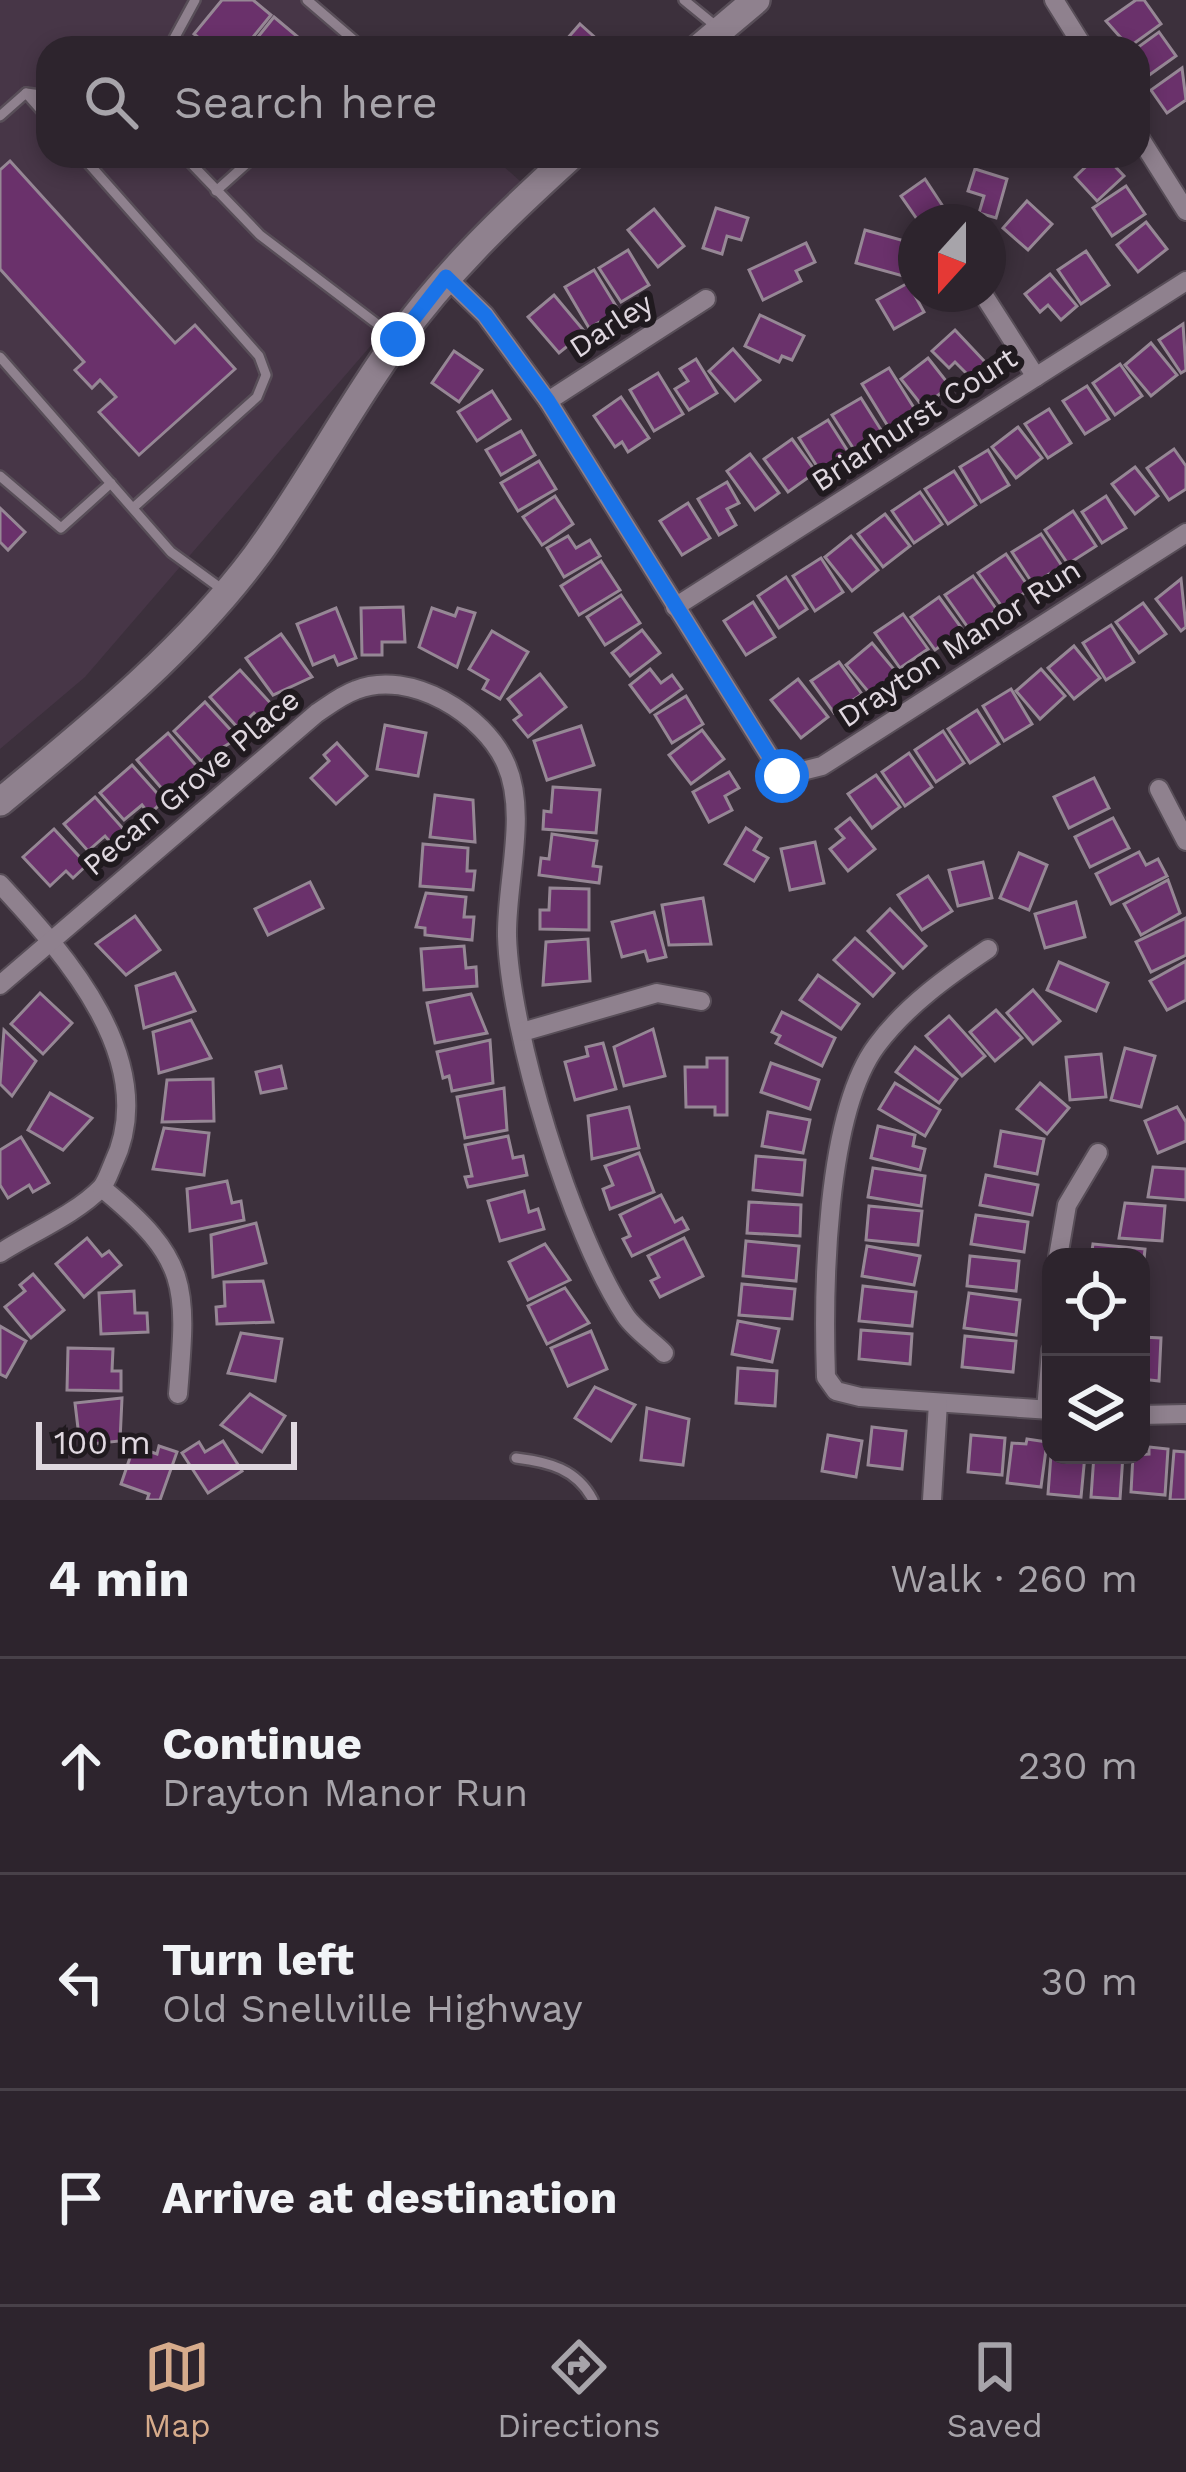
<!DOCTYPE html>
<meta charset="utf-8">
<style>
body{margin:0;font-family:"Work Sans",sans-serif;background:#393039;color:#f1f3f6}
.controls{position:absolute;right:36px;bottom:36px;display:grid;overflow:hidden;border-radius:24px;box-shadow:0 6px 18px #0003}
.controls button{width:108px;height:108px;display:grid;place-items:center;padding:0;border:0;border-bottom:3px solid #484149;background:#2d242d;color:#f1f3f6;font:60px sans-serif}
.compass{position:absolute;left:898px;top:204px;width:108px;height:108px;border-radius:50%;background:#2d242d;box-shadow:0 6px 18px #0003;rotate:201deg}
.scale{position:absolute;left:36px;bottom:30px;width:261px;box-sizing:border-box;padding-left:12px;border:6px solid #e0d8e0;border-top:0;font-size:33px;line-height:42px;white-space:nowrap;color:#e0d8e0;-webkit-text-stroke:9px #201a1f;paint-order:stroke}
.stop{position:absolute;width:36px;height:36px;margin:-27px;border:9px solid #1a73e8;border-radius:50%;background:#fff}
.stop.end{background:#1a73e8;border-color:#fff;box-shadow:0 3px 12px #0008}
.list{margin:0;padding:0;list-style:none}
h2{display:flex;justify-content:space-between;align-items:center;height:156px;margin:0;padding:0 48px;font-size:51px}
h2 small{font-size:39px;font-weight:400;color:#a7a4aa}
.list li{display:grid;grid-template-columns:78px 1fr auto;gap:36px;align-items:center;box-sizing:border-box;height:216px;padding:0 48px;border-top:3px solid #484149}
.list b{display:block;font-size:45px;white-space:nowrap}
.list p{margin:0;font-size:39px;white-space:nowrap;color:#a7a4aa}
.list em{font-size:39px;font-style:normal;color:#a7a4aa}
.icon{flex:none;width:66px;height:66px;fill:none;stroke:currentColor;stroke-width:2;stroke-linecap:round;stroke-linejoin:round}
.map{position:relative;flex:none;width:1186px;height:1500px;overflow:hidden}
.search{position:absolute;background:#2d242d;box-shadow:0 6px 18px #0003;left:36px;right:36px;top:36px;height:132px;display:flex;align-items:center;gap:30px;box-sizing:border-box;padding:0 42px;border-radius:36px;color:#a7a4aa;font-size:45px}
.sheet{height:804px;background:#2d242d}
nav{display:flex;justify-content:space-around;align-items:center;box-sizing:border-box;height:168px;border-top:3px solid #484149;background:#2d242d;font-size:33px;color:#a7a4aa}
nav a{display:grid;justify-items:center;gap:6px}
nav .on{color:#d6ab8b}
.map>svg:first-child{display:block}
</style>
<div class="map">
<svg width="1186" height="1500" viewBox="0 0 1186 1500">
<rect width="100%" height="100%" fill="#3c303c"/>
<!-- built -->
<polygon fill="#473647" points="0,0 318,0 372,48 48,48 48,156 492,156 521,182 443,262 85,677 0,749"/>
<!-- building -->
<g fill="#6a316b" stroke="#968795" stroke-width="3">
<polygon points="222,0 253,0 271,15 244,48 211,48 194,34"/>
<polygon points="1136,0 1144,0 1161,24 1129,47 1106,21"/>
<polygon points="274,17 305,43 301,48 249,48"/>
<polygon points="580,24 600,42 595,48 559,48"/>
<polygon points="1159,32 1176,56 1145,78 1138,67 1137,48"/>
<polygon points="1182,68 1186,100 1167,113 1151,90"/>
<polygon points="1097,156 1105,156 1124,176 1097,201 1075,177"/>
<polygon points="10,161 175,343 195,325 235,369 139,455 99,412 116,397 100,380 92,388 75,370 84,362 0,269 0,170"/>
<polygon points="975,169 1007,179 996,218 979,213 984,196 968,191"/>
<polygon points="925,179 946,211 919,222 901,196"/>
<polygon points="1126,186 1145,214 1112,236 1093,208"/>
<polygon points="1027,201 1052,224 1028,250 1003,228"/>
<polygon points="716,208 748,218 741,240 727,236 722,254 703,248"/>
<polygon points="654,209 684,246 658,267 628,230"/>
<polygon points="1146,222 1167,249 1138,272 1117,245"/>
<polygon points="865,230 912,243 903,276 856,263"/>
<polygon points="806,243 815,262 796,271 801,281 763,300 749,270"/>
<polygon points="628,250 649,285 621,302 599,268"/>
<polygon points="1086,251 1109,285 1081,304 1058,270"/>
<polygon points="594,270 619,311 589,328 565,287"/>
<polygon points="1050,274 1077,306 1061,320 1048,305 1040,312 1025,294"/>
<polygon points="908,283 924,312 894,329 877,300"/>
<polygon points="554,295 585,332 559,353 528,317"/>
<polygon points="760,315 804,336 792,360 782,356 779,362 745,346"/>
<polygon points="1183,324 1186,370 1181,373 1159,340"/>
<polygon points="955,330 986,363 971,378 955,362 949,368 932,351"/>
<polygon points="1151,343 1177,375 1151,396 1125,365"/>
<polygon points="733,349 760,380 735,401 709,371"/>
<polygon points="454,351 482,370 459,402 432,383"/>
<polygon points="928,358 950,386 923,407 901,379"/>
<polygon points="696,359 717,393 689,410 675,389 688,381 680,369"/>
<polygon points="1120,364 1142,396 1115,415 1093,383"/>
<polygon points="889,368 916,411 889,428 862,384"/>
<polygon points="658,373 683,414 654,431 630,390"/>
<polygon points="1087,386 1109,419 1085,434 1063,401"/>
<polygon points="492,391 510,419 477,441 458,412"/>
<polygon points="621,397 649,438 628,452 622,442 615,447 594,416"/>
<polygon points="861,398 883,433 855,451 832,415"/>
<polygon points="1049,409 1071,443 1048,458 1025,424"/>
<polygon points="828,420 849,453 820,471 799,438"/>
<polygon points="1018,427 1042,458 1016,478 992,447"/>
<polygon points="521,431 535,455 501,475 486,450"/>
<polygon points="792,439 816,472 788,492 764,459"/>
<polygon points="1174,449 1186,466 1186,489 1169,500 1147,468"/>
<polygon points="988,450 1009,485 981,502 960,467"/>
<polygon points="750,454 779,493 755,510 727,471"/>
<polygon points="539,461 556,489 518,511 501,483"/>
<polygon points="1135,467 1158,496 1135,514 1112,484"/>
<polygon points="954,471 976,505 948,524 925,489"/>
<polygon points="727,482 739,503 727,509 736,525 719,535 698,499"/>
<polygon points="920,492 942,524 914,543 892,511"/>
<polygon points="555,496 573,524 542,545 523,517"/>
<polygon points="1106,496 1126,528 1102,543 1082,512"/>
<polygon points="688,503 710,538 682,555 660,521"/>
<polygon points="0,508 25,532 8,550 0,542"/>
<polygon points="1073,511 1096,546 1068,564 1045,530"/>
<polygon points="885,514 910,546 883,567 858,534"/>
<polygon points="1041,534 1062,566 1033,584 1012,552"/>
<polygon points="568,536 576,548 590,540 600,556 564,577 547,548"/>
<polygon points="851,536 878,570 852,591 825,557"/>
<polygon points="1006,554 1030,589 1003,608 978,573"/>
<polygon points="821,558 843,592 815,611 793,576"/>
<polygon points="601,561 620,590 579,615 561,586"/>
<polygon points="973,576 997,610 969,629 945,595"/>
<polygon points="786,577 807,609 779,628 758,596"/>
<polygon points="1181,579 1186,627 1181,631 1156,599"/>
<polygon points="621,595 640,623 605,645 587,617"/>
<polygon points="939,597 963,630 935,650 911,617"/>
<polygon points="753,602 775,637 746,655 724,621"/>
<polygon points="1143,603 1166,634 1139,653 1116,622"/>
<polygon points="403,607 405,642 382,642 382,655 362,655 361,608"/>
<polygon points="336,608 356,658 338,665 334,656 313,665 297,624"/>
<polygon points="432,608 455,616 458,608 475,613 457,667 419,647"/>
<polygon points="903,614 928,649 900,668 875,633"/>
<polygon points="1111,625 1134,662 1106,680 1083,643"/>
<polygon points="642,630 660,653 630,676 612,653"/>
<polygon points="492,631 528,652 500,699 483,689 488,680 469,669"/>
<polygon points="281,634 312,677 273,695 246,658"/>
<polygon points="872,643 897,673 871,695 846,665"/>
<polygon points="1074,646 1100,678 1074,699 1048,668"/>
<polygon points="839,662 862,694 834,713 811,681"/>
<polygon points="650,669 661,683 672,675 682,689 650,712 630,685"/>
<polygon points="1041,669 1065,696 1040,719 1016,691"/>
<polygon points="240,670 275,708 261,720 254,713 238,728 210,697"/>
<polygon points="540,674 566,707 528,737 514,720 521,715 508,699"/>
<polygon points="798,679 828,717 801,738 771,700"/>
<polygon points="1011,689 1032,724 1004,741 983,706"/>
<polygon points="686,696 703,724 672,743 655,715"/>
<polygon points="205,702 238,738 201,761 174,731"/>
<polygon points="977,710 999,744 970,763 948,729"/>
<polygon points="385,725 426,733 418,776 377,769"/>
<polygon points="581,726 594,765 547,780 534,741"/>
<polygon points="702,730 724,759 691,784 669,755"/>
<polygon points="943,731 964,763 936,782 915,750"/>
<polygon points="168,733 200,770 164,791 137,760"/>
<polygon points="337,743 367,776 336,804 311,778 329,761 324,755"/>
<polygon points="909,753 932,787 905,806 882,772"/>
<polygon points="132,765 164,801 149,814 142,805 124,820 100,793"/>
<polygon points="729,772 739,788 725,796 732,810 709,822 693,792"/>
<polygon points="876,775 900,807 872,828 848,794"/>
<polygon points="1094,778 1109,808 1069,828 1054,797"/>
<polygon points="553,787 600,790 596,833 543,829 544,811 551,812"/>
<polygon points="435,795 473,800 475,842 430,837"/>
<polygon points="95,797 126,832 112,844 105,836 88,851 64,824"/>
<polygon points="850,818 875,849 848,871 830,849 844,838 836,829"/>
<polygon points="1113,818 1129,848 1090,867 1075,837"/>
<polygon points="746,828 761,838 754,850 768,858 754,881 725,864"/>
<polygon points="54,829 87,865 73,878 66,871 50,886 23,857"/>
<polygon points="552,834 597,841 593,866 601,867 599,883 539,875 541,858 549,859"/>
<polygon points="815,842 824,883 790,890 781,849"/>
<polygon points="423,844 468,848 467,871 475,871 473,890 420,886"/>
<polygon points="1139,852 1146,865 1158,859 1167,876 1111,904 1096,874"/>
<polygon points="1019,853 1047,865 1029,910 1000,898"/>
<polygon points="983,862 992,898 958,906 949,870"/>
<polygon points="928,876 952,911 922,930 898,895"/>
<polygon points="1168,880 1180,913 1141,935 1124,904"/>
<polygon points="310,882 323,908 268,935 255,909"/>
<polygon points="550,888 589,889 589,930 540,929 540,910 549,910"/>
<polygon points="426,893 466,897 464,917 474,917 472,940 425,935 425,928 416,927"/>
<polygon points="703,898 711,944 669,945 662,905"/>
<polygon points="1076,902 1085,937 1045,948 1035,914"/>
<polygon points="890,909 926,946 903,968 868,931"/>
<polygon points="654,912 666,957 648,961 645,951 622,957 612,922"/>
<polygon points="135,916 160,950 126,975 96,944"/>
<polygon points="1186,918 1186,955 1151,972 1136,942"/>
<polygon points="855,938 894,973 873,996 834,960"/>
<polygon points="588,939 590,981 543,985 546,942"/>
<polygon points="464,946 466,968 476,967 477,986 424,990 421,949"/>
<polygon points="1186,961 1186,1000 1167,1010 1150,981"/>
<polygon points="1059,962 1108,983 1096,1011 1047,990"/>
<polygon points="175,973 195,1011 144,1028 136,986"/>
<polygon points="818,975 859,1004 841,1029 800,1000"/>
<polygon points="1033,990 1060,1021 1033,1044 1007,1013"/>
<polygon points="40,993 72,1023 43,1054 11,1024"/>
<polygon points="471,994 487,1033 435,1043 427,1003"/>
<polygon points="996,1010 1022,1038 995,1061 970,1032"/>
<polygon points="782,1012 835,1038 822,1066 776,1043 780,1036 772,1032"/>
<polygon points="949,1016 985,1056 962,1076 926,1036"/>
<polygon points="191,1020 211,1058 159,1073 153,1032"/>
<polygon points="653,1029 665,1076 624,1086 614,1047"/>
<polygon points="4,1030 36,1061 12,1096 0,1084"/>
<polygon points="490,1040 493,1083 452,1091 449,1076 443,1078 437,1052"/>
<polygon points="603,1043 616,1089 575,1100 565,1062 588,1056 586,1047"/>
<polygon points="915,1047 957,1079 939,1103 896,1072"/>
<polygon points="1125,1048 1155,1056 1141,1107 1111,1100"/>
<polygon points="1101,1054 1106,1097 1070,1100 1066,1057"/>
<polygon points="707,1058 727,1058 727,1115 715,1115 715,1107 686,1107 685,1067 707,1067"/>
<polygon points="771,1063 819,1080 810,1109 761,1092"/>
<polygon points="281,1066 286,1088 261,1093 256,1072"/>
<polygon points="213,1079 214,1121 162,1122 167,1080"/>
<polygon points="895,1083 940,1110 925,1136 879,1109"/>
<polygon points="1040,1083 1069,1108 1047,1134 1017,1109"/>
<polygon points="504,1088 507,1130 465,1138 457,1097"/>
<polygon points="50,1093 92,1118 63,1150 28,1130"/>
<polygon points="629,1107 639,1148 592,1159 588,1116"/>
<polygon points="1177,1107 1186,1122 1186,1141 1158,1153 1145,1121"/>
<polygon points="768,1112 810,1120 803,1153 762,1146"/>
<polygon points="878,1126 915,1135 913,1146 925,1149 920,1170 871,1158"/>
<polygon points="164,1128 209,1133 204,1175 153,1169"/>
<polygon points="1001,1131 1044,1139 1037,1174 995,1166"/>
<polygon points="508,1136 513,1158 523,1156 527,1175 468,1187 465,1177 472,1176 465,1145"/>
<polygon points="21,1137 49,1183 33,1192 29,1185 8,1198 0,1185 0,1150"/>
<polygon points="639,1153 654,1192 610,1209 603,1189 613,1185 605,1166"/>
<polygon points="756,1156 805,1160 802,1195 753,1190"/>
<polygon points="1153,1167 1186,1169 1186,1200 1148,1197"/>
<polygon points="873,1168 925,1176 921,1206 868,1197"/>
<polygon points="986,1175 1038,1185 1032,1215 980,1205"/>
<polygon points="227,1181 232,1203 241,1201 244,1220 190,1231 187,1189"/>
<polygon points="524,1191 529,1212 538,1209 544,1229 500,1241 488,1201"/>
<polygon points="661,1195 675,1222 682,1218 688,1229 632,1256 623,1239 630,1236 620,1215"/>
<polygon points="749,1202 801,1205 800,1236 747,1233"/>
<polygon points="1125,1203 1165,1206 1162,1241 1119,1238"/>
<polygon points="869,1206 922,1211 918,1245 866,1240"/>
<polygon points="976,1215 1028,1222 1024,1252 971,1244"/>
<polygon points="256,1223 266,1263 213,1277 211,1235"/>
<polygon points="87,1238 102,1256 109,1251 121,1265 84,1297 56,1264"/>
<polygon points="684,1238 703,1276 660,1297 651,1281 659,1277 648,1256"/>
<polygon points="746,1241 799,1246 796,1281 743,1276"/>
<polygon points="545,1244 570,1280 528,1300 509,1262"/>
<polygon points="1093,1244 1145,1249 1142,1279 1141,1257 1091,1257"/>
<polygon points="867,1246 920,1256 914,1285 862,1276"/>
<polygon points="970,1256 1019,1261 1016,1291 967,1286"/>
<polygon points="33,1274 64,1310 31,1338 5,1307 25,1291 20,1285"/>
<polygon points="263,1281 273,1322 217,1324 216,1307 225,1306 224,1282"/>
<polygon points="742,1284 795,1289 792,1319 739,1315"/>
<polygon points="863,1286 916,1292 912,1326 859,1321"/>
<polygon points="565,1288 589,1323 547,1344 528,1306"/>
<polygon points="134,1291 135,1313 147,1313 148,1332 101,1334 99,1293"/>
<polygon points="969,1293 1020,1300 1016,1335 964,1328"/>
<polygon points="738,1321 779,1329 772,1362 732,1354"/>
<polygon points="0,1326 26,1341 6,1377 0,1374"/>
<polygon points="861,1330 912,1334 910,1364 859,1359"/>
<polygon points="591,1331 607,1369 568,1386 551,1348"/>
<polygon points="241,1333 282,1339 275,1381 228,1373"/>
<polygon points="965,1336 1016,1341 1013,1372 962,1367"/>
<polygon points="1141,1337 1161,1338 1159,1381 1141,1379"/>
<polygon points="68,1348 113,1349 112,1371 121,1371 121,1391 67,1390"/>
<polygon points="738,1368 777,1371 775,1406 736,1403"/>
<polygon points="595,1387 635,1405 611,1441 575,1418"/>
<polygon points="250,1394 285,1416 262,1452 221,1425"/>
<polygon points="122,1398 120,1441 80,1445 75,1403"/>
<polygon points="647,1408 689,1419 683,1465 641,1460"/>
<polygon points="872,1427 906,1431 902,1469 868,1465"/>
<polygon points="828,1435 862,1441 856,1477 822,1471"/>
<polygon points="971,1435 1005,1438 1002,1475 968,1472"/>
<polygon points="1027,1439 1047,1442 1041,1487 1007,1483 1012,1443 1026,1444"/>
<polygon points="223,1441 242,1471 208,1493 182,1453 199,1442 205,1452"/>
<polygon points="134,1446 157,1454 159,1446 177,1452 160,1500 147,1500 149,1494 121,1484"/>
<polygon points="1149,1447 1168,1449 1165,1495 1131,1492 1133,1455 1149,1454"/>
<polygon points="1174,1451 1186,1452 1186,1500 1170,1500"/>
<polygon points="1051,1455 1085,1455 1081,1497 1048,1494"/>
<polygon points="1094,1455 1123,1455 1120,1499 1091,1497"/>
</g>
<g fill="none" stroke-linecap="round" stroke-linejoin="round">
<defs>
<g id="lane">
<polyline points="307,0 363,48"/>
<polyline points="684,0 717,27"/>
<polyline points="170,46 195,0"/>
<polyline points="26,93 48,96"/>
<polyline points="0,116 26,93 48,118"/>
<polyline points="82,156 259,356 266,375 257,397 134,507"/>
<polyline points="184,156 260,235 393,336"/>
<polyline points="216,191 255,156"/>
<polyline points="0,357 171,552 223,590"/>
<polyline points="0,476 61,528 111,483"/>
<path d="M516 1458C549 1462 577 1469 593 1500"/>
</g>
<g id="street">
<polyline points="1054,0 1084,48"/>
<polyline points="1138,135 1186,211"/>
<polyline points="446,277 485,315 548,401 782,776 822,766 1186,533"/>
<polyline points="983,294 1036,377"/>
<polyline points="548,401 706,299"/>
<polyline points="675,607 1186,281"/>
<polyline points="1159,789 1186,841"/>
<path d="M0 884C65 954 162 1062 113 1164 110 1171 106 1183 101 1188 76 1214 31 1233 0 1253"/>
<path d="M988 949C948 976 906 1006 877 1045 825 1114 823 1291 826 1377L836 1391 860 1397 1051 1410"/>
<path d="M0 985 317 713C329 705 342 695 356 690 410 668 485 715 506 764 528 813 506 883 507 936 510 1033 571 1233 625 1315 634 1329 652 1341 664 1353"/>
<polyline points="522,1032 657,993 701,1001"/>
<path d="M102 1188C190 1260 187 1286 178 1394"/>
<polyline points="1058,1257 1067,1205 1098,1153"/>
<polyline points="1046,1410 1051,1351"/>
<polyline points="1141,1415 1186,1414"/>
<polyline points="932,1500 938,1403"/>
</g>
<g id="secondary">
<polyline points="699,48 756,0"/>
<path d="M0 802C92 726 185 651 256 556 307 487 346 411 396 342 447 271 507 214 571 156"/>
</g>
</defs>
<!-- lane casing -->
<use href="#lane" stroke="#584e58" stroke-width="14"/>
<!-- street casing -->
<use href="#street" stroke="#584e58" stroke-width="22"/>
<!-- secondary casing -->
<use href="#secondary" stroke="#584e58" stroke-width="32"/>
<!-- lane -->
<use href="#lane" stroke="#8f818e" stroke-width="9"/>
<!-- street -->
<use href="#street" stroke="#8f818e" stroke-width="18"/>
<!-- secondary -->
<use href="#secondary" stroke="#8f818e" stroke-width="27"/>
</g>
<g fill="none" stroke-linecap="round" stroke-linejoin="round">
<!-- route -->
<polyline stroke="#1a73e8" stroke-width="15" points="398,339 446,277 485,315 548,401 782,776"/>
</g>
<g text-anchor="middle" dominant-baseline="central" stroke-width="12" stroke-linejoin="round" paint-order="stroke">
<!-- street labels -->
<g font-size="30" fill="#e0d8e0" stroke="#201a1f">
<text transform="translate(611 325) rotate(-33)">Darley</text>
<text transform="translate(914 419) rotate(-33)">Briarhurst Court</text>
<text transform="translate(959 643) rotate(-33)">Drayton Manor Run</text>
<text transform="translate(191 782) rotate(-40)">Pecan Grove Place</text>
</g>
</g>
</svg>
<div class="controls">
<button><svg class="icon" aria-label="locate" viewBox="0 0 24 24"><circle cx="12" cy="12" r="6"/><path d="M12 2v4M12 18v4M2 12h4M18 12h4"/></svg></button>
<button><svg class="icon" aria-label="layers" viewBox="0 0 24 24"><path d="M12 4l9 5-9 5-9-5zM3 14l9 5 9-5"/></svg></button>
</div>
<svg class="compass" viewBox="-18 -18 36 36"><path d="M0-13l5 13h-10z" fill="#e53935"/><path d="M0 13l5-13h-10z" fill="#a7a4aa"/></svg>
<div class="scale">100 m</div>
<div class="stop" style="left:782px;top:776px"></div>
<div class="stop end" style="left:398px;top:339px"></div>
<div class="search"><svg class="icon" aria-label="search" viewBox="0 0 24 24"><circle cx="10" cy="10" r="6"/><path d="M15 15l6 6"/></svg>Search here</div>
</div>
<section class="sheet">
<h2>4 min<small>Walk · 260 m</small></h2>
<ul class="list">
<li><svg class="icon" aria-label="ahead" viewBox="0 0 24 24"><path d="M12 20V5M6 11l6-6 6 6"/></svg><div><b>Continue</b><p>Drayton Manor Run</p></div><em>230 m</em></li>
<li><svg class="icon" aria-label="left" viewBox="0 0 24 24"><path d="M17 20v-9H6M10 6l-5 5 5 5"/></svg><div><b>Turn left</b><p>Old Snellville Highway</p></div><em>30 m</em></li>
<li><svg class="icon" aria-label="arrive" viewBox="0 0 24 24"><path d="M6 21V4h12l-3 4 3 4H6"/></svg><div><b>Arrive at destination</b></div></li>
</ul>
</section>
<nav>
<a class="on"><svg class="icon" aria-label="map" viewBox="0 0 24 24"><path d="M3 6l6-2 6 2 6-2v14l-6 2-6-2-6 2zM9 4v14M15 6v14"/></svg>Map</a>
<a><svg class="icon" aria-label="directions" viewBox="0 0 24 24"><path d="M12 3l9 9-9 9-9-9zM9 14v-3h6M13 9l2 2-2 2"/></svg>Directions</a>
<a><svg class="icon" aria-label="saved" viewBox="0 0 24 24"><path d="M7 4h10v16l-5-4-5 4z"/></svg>Saved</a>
</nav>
